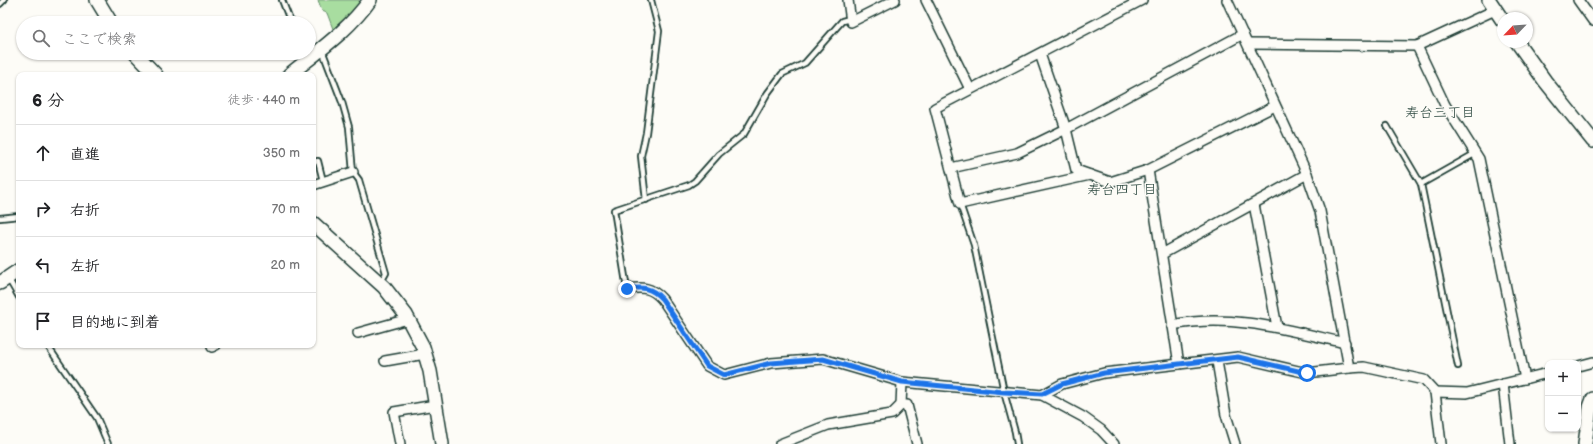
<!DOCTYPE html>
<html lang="ja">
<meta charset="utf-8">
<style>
body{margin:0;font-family:"Balsamiq Sans","Klee One",sans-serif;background:#f2f2f2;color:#202124}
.controls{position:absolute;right:12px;bottom:12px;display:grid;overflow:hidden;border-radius:8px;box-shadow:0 1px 3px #0004}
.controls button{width:36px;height:36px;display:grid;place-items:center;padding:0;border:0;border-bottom:1px solid #e0e0e0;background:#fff;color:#202124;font:20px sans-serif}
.compass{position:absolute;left:1497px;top:12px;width:36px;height:36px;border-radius:50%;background:#fff;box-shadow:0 1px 3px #0004;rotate:245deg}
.stop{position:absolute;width:12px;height:12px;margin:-9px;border:3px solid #1a73e8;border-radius:50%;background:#fff}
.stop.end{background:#1a73e8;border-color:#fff;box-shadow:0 1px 4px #0008}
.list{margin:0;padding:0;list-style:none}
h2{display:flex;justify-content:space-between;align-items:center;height:52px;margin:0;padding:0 16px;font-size:17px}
h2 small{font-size:13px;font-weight:400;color:#757577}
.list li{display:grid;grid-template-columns:26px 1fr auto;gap:12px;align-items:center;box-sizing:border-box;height:56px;padding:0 16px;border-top:1px solid #e0e0e0}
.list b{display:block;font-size:15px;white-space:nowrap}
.list em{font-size:13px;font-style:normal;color:#757577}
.icon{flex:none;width:22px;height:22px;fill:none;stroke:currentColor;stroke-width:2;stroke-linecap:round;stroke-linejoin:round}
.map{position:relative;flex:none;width:1593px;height:444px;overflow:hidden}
.search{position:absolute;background:#fff;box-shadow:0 1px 3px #0004;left:16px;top:16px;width:300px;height:44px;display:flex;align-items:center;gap:10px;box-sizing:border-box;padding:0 14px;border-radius:22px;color:#757577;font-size:15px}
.panel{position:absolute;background:#fff;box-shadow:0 1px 3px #0004;left:16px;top:72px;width:300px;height:276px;border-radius:8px}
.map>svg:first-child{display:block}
</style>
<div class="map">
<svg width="1593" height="444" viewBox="0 0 1593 444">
<rect width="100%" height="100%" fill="#fdfcf7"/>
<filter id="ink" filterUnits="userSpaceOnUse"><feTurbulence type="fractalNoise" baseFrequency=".025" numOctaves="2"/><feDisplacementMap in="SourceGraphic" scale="8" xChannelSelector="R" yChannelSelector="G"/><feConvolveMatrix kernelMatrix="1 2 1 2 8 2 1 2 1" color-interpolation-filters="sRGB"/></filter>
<g filter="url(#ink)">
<!-- green -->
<polygon fill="#a8dda0" stroke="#648d6a" points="318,0 359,0 360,4 333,29 327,13 322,11"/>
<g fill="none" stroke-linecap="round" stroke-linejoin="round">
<defs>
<g id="lane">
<polyline points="282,0 291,23"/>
<polyline points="0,4 4,0"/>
<polyline points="322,50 342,102 349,127 353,172 359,180 386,273 381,282"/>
<polyline points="1387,126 1421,184 1476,153"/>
<polyline points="313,162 318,161 323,181"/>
<polyline points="1421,184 1458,366"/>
<polyline points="646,200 641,156 646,133 659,31 651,0"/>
<polyline points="960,204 974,245 1004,392 1015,432 1017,444"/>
<polyline points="0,218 19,216"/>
<polyline points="8,278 19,297"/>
<polyline points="627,289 614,210 689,185 695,181 719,154 744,134 767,94 782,74 805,63 842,21 850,19"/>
<polyline points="47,345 97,418 108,444"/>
</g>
<g id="street">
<polyline points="848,0 851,22 895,0"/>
<polyline points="926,0 970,89"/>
<polyline points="1227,0 1307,174 1320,211 1349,368 1364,367 1424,380 1435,392 1441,444"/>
<polyline points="1578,0 1593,21"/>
<polyline points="1495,10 1417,46 1445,105 1479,159 1525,379"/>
<polyline points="1248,44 1417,46"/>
<polyline points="1040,54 1066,129 1076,170 1110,182 1148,170 1275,106"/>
<polyline points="951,168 1017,153 1066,129 1243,34"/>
<polyline points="1090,175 960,204 935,108 1142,0"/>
<polyline points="313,185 353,172"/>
<polyline points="1254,204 1277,327"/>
<polyline points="1162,254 1307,174"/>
<path d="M627 289C643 287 651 287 662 299L707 366 724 375 771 363 823 359 902 382 1042 395 1083 417 1101 430 1114 444"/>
<path d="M1172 325C1231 313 1288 330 1345 343"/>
<polyline points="358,333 408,319"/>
<polyline points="212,347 216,345"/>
<polyline points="385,361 425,354"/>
<polyline points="1217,361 1226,415 1235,444"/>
<polyline points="1179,364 1238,357 1307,373 1349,368"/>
<polyline points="1578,366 1593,362"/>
<polyline points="1503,384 1510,444"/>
<polyline points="1435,392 1467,393 1548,373"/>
<polyline points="1042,395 1062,384 1104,373 1179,364 1148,170"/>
<polyline points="901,405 907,405 917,444"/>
<polyline points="400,444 394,412 435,405"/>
<polyline points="780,444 828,425 892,414 901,405 902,382"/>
</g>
<g id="secondary">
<polyline points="97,0 111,23"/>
<polyline points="1489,0 1503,21"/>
<polyline points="1517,42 1545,81 1593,141"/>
<polyline points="135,53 156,75"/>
<path d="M289 75C317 52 349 30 370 0"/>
<polyline points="313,223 384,287 406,315 423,347 425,354 430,371 442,444"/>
<polyline points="0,283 19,270"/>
<polyline points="1585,444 1590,407 1593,399"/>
</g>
</defs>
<!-- lane casing -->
<use href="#lane" stroke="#1f3d34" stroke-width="8"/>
<!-- street casing -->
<use href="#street" stroke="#1f3d34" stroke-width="12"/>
<!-- secondary casing -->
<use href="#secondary" stroke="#1f3d34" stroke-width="16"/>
<!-- lane -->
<use href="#lane" stroke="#fdfcf7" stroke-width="4.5"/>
<!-- street -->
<use href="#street" stroke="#fdfcf7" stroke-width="9"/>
<!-- secondary -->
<use href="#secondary" stroke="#fdfcf7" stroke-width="13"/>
</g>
</g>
<g fill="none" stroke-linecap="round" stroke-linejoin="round" filter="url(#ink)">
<!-- route -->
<path stroke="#1a73e8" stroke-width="5" d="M627 289C643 287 651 287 662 299L707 366 724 375 771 363 823 359 902 382 1004 392 1042 394 1062 384 1104 373 1238 357 1307 373"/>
</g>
<g text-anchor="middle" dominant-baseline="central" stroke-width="3" stroke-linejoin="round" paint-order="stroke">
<!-- neighbourhood labels -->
<g font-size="14" fill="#1f3d34" stroke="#fdfcf7">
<text x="1440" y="112">寿台三丁目</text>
<text x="1122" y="189">寿台四丁目</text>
</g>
</g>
</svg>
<div class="controls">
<button>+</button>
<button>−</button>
</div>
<svg class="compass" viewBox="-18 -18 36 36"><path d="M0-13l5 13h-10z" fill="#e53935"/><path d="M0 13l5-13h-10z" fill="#757577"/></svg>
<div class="stop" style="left:1307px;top:373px"></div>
<div class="stop end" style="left:627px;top:289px"></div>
<div class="search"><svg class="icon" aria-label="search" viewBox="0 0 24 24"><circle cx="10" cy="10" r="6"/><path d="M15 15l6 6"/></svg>ここで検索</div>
<section class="panel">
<h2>6 分<small>徒歩 · 440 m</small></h2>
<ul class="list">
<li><svg class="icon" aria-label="ahead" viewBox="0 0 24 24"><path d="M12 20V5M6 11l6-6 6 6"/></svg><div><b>直進</b></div><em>350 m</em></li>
<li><svg class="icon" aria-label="right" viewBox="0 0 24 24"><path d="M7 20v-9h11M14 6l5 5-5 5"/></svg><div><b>右折</b></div><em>70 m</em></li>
<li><svg class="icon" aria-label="left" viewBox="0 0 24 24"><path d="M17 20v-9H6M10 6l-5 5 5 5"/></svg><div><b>左折</b></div><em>20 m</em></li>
<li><svg class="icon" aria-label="arrive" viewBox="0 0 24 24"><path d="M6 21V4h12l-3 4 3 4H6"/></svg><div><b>目的地に到着</b></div></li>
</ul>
</section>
</div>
